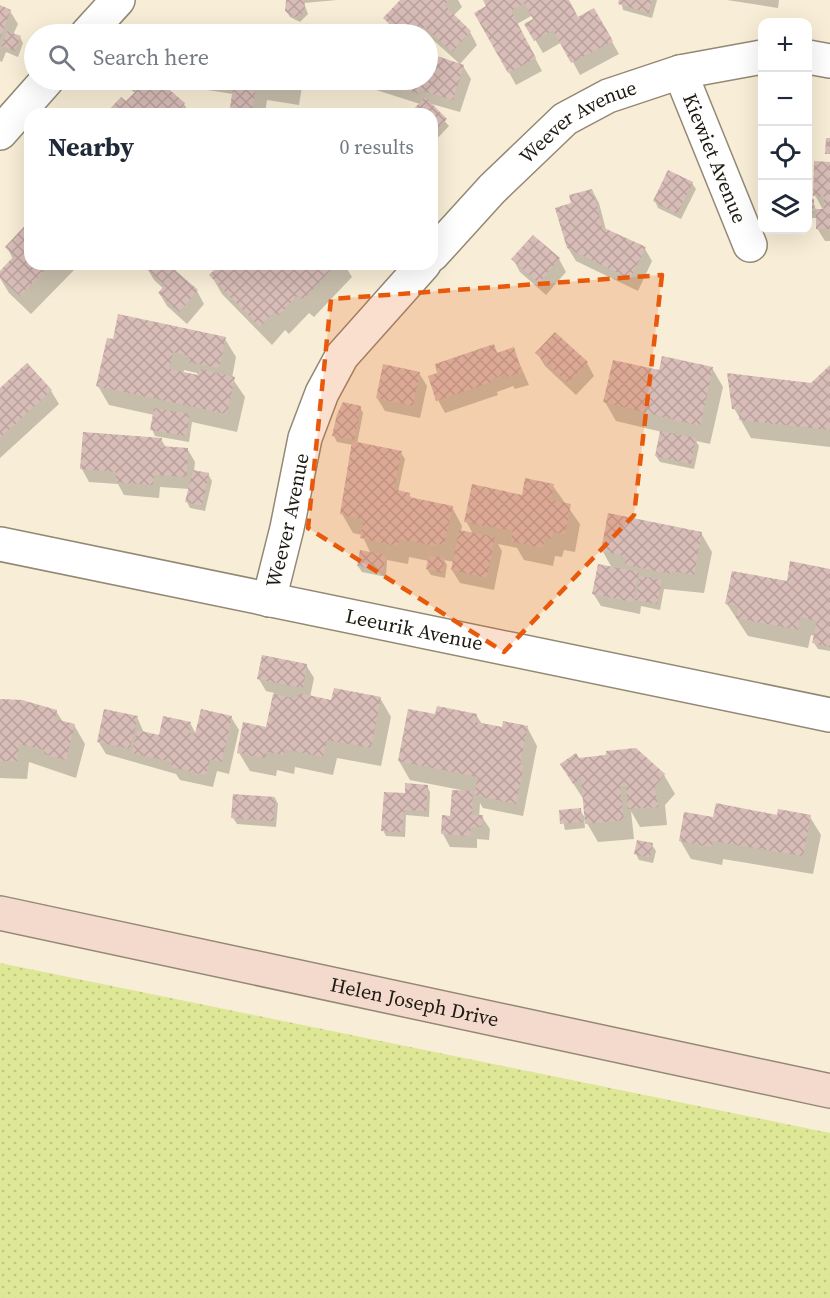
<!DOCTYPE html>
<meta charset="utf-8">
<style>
body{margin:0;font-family:"Source Serif 4",serif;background:#f6f6f7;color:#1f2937}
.controls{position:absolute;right:18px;top:18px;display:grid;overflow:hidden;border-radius:12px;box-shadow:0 6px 24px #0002}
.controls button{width:54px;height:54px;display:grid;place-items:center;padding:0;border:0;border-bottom:2px solid #e0e1e3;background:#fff;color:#1f2937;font:30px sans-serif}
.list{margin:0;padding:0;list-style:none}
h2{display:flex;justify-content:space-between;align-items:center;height:78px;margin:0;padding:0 24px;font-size:26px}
h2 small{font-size:20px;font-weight:400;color:#747a83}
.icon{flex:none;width:33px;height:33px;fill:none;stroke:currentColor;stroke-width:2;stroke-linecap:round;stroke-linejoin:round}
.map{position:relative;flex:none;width:830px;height:1298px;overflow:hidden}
.search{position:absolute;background:#fff;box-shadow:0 6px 24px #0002;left:24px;top:24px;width:414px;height:66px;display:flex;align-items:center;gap:15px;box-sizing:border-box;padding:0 21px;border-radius:33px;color:#747a83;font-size:22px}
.panel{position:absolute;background:#fff;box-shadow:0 6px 24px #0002;left:24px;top:108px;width:414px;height:162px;border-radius:18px}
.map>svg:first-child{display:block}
</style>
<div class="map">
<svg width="830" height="1298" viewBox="0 0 830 1298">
<defs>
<pattern id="grass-dots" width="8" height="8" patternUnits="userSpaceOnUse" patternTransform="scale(1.5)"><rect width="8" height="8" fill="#dee796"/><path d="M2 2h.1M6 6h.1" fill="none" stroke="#bec680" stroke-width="1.8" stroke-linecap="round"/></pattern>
<pattern id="building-cross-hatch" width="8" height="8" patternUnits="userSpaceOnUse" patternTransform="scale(1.5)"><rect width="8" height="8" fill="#d8bcb7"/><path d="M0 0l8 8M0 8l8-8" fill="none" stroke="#b9a19c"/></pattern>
</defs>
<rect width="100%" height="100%" fill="#f8edd6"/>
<!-- grass -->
<polygon fill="url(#grass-dots)" points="0,963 830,1133 830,1298 0,1298"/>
<!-- shadow -->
<g fill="#0003" fill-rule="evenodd">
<polygon points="288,0 337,0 304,3 308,14 300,22 290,17 286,10"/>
<polygon points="402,0 458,0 462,7 453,16 470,32 477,45 460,64 432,39 428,44 428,34 396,34 385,18"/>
<polygon points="484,0 567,0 578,19 594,10 619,54 580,75 562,42 543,53 526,24 535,19 533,15 517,24 542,71 516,85 476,13 488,7"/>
<polygon points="621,0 657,0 652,18 623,10"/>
<polygon points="727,0 779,0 778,8"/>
<polygon points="0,7 10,11 18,24 13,35 20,37 23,43 18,57 6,52 2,62 0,61"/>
<polygon points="428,55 463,66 471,79 460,112 428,103 449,126 432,144 432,114 411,114 420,104 370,88 365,80 428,80"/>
<polygon points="120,80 156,80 184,104 190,114 107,114 131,108 136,94"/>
<polygon points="184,80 303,80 299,105 267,100 265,114 235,114 231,107 233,94 188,87"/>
<polygon points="307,80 320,80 314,86"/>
<polygon points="830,163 830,241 825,241 817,228 817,218 808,218 808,201 813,201 816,210 823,210 815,195"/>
<polygon points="692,183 696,189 681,219 658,208 655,201"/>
<polygon points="592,190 599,203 606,230 645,249 652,261 638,291 576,261 568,248 573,204"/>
<polygon points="30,222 30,264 80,264 31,314 9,293 0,278 0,273 13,259 7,247"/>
<polygon points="513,259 559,259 566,272 546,295 520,272"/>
<polygon points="150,264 166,264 197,291 204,304 187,324 167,306 160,294 164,289 154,280 147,268"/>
<polygon points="222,264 266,264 275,272 283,264 344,264 352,277 314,317 309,313 289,334 285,330 272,345 222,294 211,275"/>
<polygon points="555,334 587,363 594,376 576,395 545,366 537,353"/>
<path d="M225 339 236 357 232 378 245 397 237 432 192 422 189 442 155 436 152 429 154 415 109 405 98 386 108 340ZM184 370 197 373 199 377 183 374Z"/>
<polygon points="494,346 498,354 513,349 529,385 515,389 513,386 497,392 498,395 445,413 438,400"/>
<polygon points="27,365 51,391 59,404 0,458 0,390"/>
<polygon points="712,368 723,387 710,444 696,441 699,446 694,469 660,462 656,456 662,432 616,421 605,402 660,372"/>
<polygon points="830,369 830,447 751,438 734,408 811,385"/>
<polygon points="419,373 427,386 420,418 385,411 377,398"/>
<polygon points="360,407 363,413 357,444 401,453 405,459 398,492 409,494 412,499 452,507 462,526 461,532 473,534 466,521 553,486 580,524 575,552 564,550 562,557 555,556 553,566 524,560 517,548 498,544 502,551 494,590 460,583 452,570 454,562 444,560 447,565 445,578 431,575 427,569 429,561 409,557 408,564 387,560 386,577 362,572 358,566 371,554 362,535 353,533 342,514 353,445 337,442 334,436"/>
<polygon points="161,439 166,448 188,450 195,462 194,471 208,474 212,481 205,511 190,508 187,502 190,489 160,487 159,498 124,495 118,484 89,482 82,469"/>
<polygon points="701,533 712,552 704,593 664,589 660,610 641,606 640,614 601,606 593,593 612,568 602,550"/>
<polygon points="830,570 830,651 818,649 814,643 815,636 811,635 808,648 748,636 727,604"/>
<polygon points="306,665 314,678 310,697 333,702 380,698 391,717 381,766 337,758 333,775 295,767 294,774 277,770 276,776 250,771 239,753 267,729 274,693 266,691 259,679"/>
<polygon points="0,700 56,711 63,722 74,725 85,744 76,778 29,762 27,779 0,778"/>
<polygon points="476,715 482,724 503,729 527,727 537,746 523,816 483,808 480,803 479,817 482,817 490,829 489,840 477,839 477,848 450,847 443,834 461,790 410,780 399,761 436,716"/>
<polygon points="137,717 144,733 160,737 190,723 196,734 231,717 239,730 229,774 217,771 213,787 180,780 176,774 106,754 98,741"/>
<polygon points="636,749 664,775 675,794 665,805 667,825 640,827 631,811 634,839 598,842 584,818 585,828 565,830 561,811 580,810 587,821 584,800 573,783 578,760"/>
<polygon points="427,786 430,792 429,817 406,815 405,837 386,836 383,830 406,795"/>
<polygon points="275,798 278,804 276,827 237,824 233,818"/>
<polygon points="779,816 810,817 821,835 813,874 723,859 722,865 691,859 680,840 715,819"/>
<polygon points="652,845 656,851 653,863 639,860 636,854"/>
</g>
<!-- building -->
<g fill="url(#building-cross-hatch)">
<polygon points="286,0 304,0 305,7 302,14 296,17 290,15 285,11"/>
<polygon points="400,0 449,0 444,5 471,31 452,52 424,27 417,34 401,34 383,18"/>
<polygon points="483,0 569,0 578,17 594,8 613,41 571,63 553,30 534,41 524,24 533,19 524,3 511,11 536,58 508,73 474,13 486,6"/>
<polygon points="619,0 652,0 649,13 618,4"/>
<polygon points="0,5 11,10 0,38"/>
<polygon points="225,28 249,32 248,34 207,34 208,30 224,33"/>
<polygon points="7,31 21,36 15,51 1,46"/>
<polygon points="428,53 464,65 453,100 420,90 419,94 375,80 428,80"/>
<polygon points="125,80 158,80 185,103 176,114 105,114 121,97 126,101 137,90"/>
<polygon points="234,80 290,80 289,87 257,82 252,111 230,108"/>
<polygon points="425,97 447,119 432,134 432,114 409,114"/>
<polygon points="826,138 830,138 830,154 825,154"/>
<polygon points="814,161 830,162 830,229 816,229 816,209 824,209 824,196 813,196"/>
<polygon points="668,170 693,182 677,214 653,201"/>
<polygon points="592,189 602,227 646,247 630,279 567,248 555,208 571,203 569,195"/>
<rect x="808" y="199" width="6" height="14"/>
<polygon points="30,220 30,264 51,264 20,296 0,278 0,271 14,256 5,247"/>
<polygon points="533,235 560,258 539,283 511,259"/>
<polygon points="148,264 168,264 198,290 179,312 158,293 165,285 145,267"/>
<polygon points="220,264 269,264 275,270 281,264 336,264 303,300 298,295 278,316 274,312 260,327 209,275"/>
<polygon points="118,314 226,337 219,368 188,362 190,356 173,352 169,369 198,375 199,369 235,377 227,414 96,386 107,338 113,339"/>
<polygon points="555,332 588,362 568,383 535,353"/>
<polygon points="494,344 497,353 514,347 522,372 507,377 505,374 491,379 492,382 436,401 428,376 437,373 435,364"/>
<polygon points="662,356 713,367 700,426 603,402 613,360 659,370"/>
<polygon points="27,363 52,390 0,438 0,388"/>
<polygon points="383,364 420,372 413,406 376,398"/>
<polygon points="830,365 830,430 739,420 740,410 732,409 727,373 811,383"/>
<polygon points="343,402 361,406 354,440 332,436 337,414"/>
<polygon points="154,408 190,414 186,436 150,430"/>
<polygon points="660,431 696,438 691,464 655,456"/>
<polygon points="83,432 162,438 161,446 188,448 187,477 154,475 153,485 115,482 116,472 80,469"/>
<polygon points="352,441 402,451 394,489 410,493 409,497 453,506 444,545 435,543 435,546 399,539 398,546 360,538 364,520 340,514"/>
<polygon points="193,470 209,473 202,506 185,502"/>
<polygon points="525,478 554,484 551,500 571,504 565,534 553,532 552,539 545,537 543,548 511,541 513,531 464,522 472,484 522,495"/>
<polygon points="608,513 702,532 694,575 672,571 672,574 625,565 626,556 601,551"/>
<polygon points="459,530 495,537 487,578 451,570"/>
<polygon points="360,550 386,555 383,571 357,566"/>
<polygon points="429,555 445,558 442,573 426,569"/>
<polygon points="790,561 830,569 830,647 812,643 817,621 800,617 798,630 736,618 738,606 725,604 732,571 787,581"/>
<polygon points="598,564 639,572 633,602 592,594"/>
<polygon points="640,576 662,580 657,604 635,600"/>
<polygon points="262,655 307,664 303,688 257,679"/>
<polygon points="334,688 381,697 371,748 327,740 323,757 285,749 284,755 267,752 265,758 237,753 243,722 266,727 273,694 298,699 299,693 331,700"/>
<polygon points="0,699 22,700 57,710 55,719 75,724 66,760 44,754 45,750 19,744 17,761 0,761"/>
<polygon points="437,706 477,714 476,722 502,727 503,721 528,726 520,763 524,764 516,804 474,795 478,777 398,761 408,709 435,714"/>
<polygon points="104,709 138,716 130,749 97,742"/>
<polygon points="201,709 232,716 222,762 210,759 206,775 171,767 172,762 132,753 137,730 159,735 163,716 191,722 189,733 195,734"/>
<polygon points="636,748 665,774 655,786 658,807 628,809 626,786 620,787 624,820 585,824 581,778 573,784 560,764 576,753 579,758 606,755 606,751"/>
<polygon points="405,783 428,785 426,811 404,810 402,832 381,831 384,792 405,793"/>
<polygon points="452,790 473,791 472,815 483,815 482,827 471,827 470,836 441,834 442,815 450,816"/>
<polygon points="233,794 275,797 274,821 231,818"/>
<polygon points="716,803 777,815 778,809 811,815 803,856 713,841 712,847 679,841 684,812 713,817"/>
<polygon points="581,808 582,822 560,824 559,810"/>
<polygon points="637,840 653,843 650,858 634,854"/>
</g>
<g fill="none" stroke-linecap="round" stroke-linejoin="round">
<defs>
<g id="street">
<polyline points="87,34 118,0"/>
<polyline points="808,57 830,61"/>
<path id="s1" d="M680 72 750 245"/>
<polyline points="0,133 47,80"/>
<path id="s2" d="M432 255 492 189 565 119 608 96 680 72 762 57"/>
<path id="s3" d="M0 544 830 715"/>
<path id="s4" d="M269 600 287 528 305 438 322 393 342 356 424 264"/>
</g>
<g id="secondary">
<path id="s5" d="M0 913 830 1091"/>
</g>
</defs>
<!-- street casing -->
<use href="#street" stroke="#938874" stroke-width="36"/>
<!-- secondary casing -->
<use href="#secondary" stroke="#938874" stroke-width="36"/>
<!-- street -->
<use href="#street" stroke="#fff" stroke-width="33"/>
<!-- secondary -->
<use href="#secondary" stroke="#f4dacd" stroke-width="33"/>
</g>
<!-- marked area -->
<path fill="#e8590c" fill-opacity="0.2" stroke="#e8590c" stroke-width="4.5" stroke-dasharray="12 8" stroke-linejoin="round" d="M662 275 634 515 504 652 308 528 331 299Z"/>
<g text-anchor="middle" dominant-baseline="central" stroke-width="4.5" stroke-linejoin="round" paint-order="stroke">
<!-- street labels -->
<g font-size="20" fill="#1e1a12" stroke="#f8edd6">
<text stroke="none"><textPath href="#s2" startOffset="200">Weever Avenue</textPath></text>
<text stroke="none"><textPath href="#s1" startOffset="93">Kiewiet Avenue</textPath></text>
<text stroke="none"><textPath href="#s4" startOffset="82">Weever Avenue</textPath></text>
<text stroke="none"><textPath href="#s3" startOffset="423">Leeurik Avenue</textPath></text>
<text stroke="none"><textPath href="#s5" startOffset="424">Helen Joseph Drive</textPath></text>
</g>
</g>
</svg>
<div class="controls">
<button>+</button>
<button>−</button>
<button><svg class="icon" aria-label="locate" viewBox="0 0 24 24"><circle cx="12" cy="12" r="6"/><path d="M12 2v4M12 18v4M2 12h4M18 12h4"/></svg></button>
<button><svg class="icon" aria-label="layers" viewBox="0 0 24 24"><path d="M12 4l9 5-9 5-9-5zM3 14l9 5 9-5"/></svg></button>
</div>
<div class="search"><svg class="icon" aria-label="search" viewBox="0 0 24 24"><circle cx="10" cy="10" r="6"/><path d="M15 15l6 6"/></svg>Search here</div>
<section class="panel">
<h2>Nearby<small>0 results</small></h2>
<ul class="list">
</ul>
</section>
</div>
